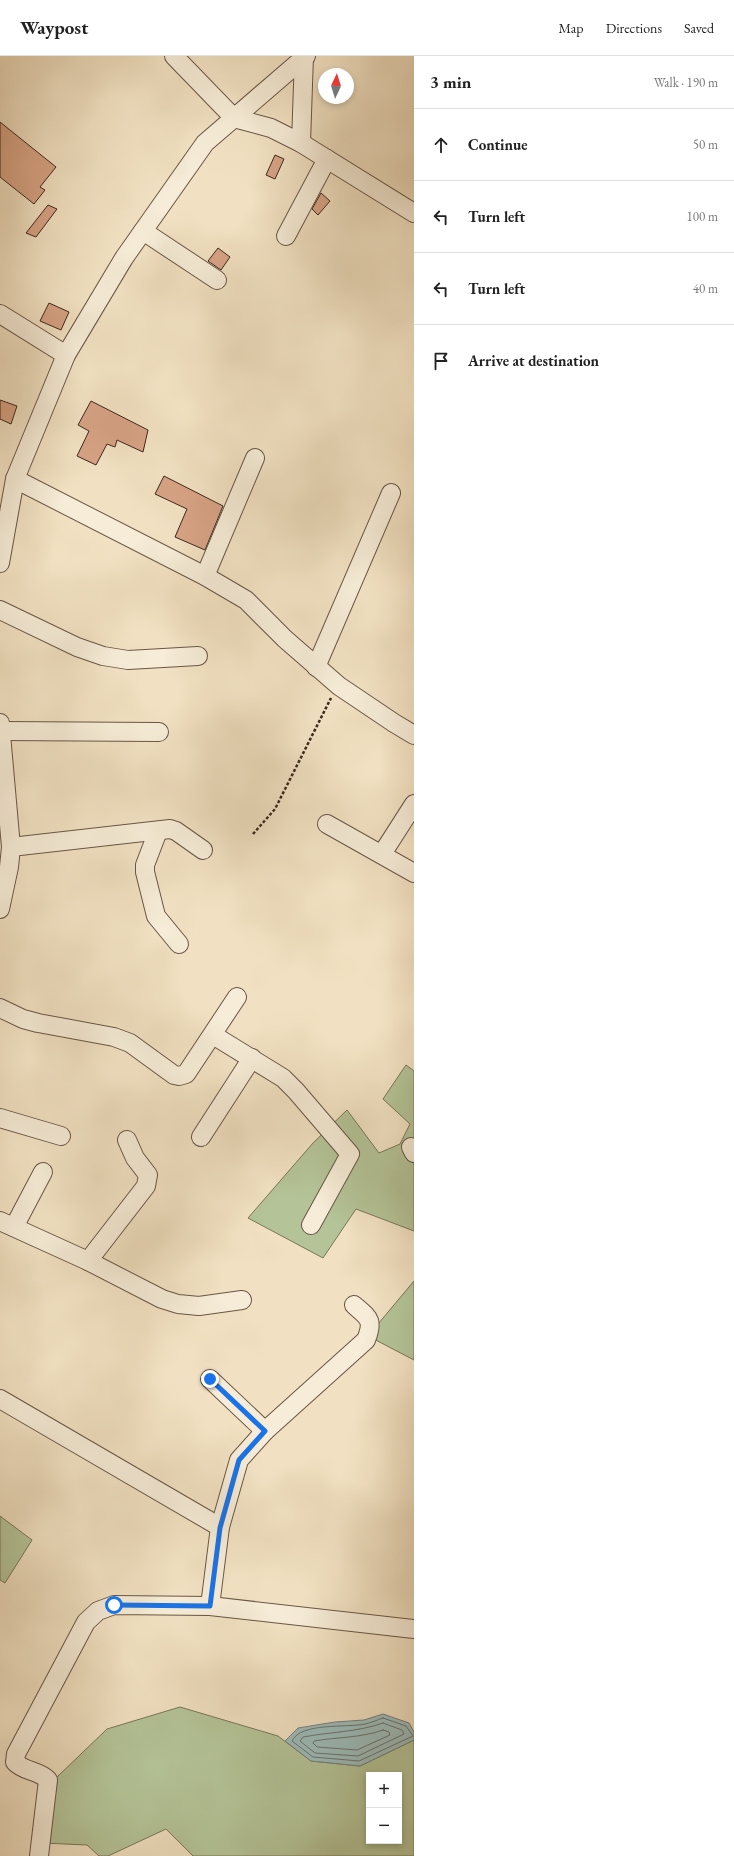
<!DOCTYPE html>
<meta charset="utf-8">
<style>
body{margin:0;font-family:"EB Garamond",serif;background:#f6f6f6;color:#222}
.controls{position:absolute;right:12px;bottom:12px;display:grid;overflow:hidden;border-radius:0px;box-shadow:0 2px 6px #0003}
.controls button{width:36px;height:36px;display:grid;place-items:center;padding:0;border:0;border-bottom:1px solid #e0e0e0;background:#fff;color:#222;font:20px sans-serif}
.compass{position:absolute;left:318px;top:12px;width:36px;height:36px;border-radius:50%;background:#fff;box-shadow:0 2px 6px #0003;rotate:4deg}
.stop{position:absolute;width:12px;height:12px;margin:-9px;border:3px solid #1a73e8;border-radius:50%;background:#fff}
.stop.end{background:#1a73e8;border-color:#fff;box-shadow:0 1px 4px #0008}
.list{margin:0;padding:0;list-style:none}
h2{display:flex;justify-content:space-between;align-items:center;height:52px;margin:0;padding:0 16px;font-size:17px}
h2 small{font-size:13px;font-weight:400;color:#767676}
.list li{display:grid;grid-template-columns:26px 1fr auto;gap:12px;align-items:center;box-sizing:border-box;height:72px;padding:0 16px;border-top:1px solid #e0e0e0}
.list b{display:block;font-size:15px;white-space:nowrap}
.list em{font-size:13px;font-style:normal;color:#767676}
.icon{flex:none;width:22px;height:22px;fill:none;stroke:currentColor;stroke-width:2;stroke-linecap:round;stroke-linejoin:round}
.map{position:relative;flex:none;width:414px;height:1800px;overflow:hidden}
header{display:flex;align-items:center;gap:24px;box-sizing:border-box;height:56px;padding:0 20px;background:#fff;border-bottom:1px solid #e0e0e0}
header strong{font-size:19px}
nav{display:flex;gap:22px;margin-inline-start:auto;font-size:14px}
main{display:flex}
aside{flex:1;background:#fff}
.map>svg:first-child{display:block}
</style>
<header>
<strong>Waypost</strong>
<nav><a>Map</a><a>Directions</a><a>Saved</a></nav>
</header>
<main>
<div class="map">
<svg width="414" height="1800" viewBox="0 0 414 1800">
<rect width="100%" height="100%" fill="#f1e1c2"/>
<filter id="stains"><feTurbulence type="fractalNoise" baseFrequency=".005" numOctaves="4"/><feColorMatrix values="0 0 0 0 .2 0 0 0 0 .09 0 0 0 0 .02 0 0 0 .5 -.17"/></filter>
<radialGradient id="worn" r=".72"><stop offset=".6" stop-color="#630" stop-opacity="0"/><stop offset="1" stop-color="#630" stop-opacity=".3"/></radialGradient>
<!-- green -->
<g fill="#b4c498" stroke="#78765a" fill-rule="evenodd">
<polygon points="406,1009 414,1015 414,1175 356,1153 323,1202 248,1162 313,1087 347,1054 379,1097 400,1088 410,1068 383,1043"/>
<polygon points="414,1225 414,1304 368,1280"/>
<polygon points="0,1460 32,1484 5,1527 0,1524"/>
<path d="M180 1651 278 1680 311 1705 360 1710 414 1684V1800H193L166 1773 108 1800H99L87 1789 42 1787 56 1722 107 1673ZM369 1719H399V1785H369Z"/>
</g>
<!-- water -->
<polygon fill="#9cbcbb" stroke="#76807c" points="383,1658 409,1667 414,1676 414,1684 360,1710 311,1705 285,1685 298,1672 335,1666 364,1664"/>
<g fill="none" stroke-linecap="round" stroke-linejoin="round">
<!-- shore -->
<g stroke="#6c726c" stroke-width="1">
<path d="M383 1662 406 1670 413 1680 359 1705 313 1701 292 1685C301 1666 347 1672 365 1668 371 1667 377 1664 383 1662Z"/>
<path d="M383 1667 402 1674 404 1678 358 1700 315 1697 300 1685 303 1681C330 1676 358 1676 383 1667Z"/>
<path d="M383 1674 389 1676 390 1679 357 1694 317 1691 313 1687 314 1685C337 1681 361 1682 383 1674Z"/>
</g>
</g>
<!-- building -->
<g fill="#d7a385" stroke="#3c271d">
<polygon points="0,66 56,111 40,131 45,134 34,148 0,121"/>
<polygon points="275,99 284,103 275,123 266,119"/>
<polygon points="321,137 330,145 318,159 312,153"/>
<polygon points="48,149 57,153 36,181 26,177"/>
<polygon points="218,192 230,201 221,214 208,205"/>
<polygon points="49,247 69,256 61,274 40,265"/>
<polygon points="0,344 17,350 11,368 0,363"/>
<polygon points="91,345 148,374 143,396 117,384 115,391 107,388 96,409 77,400 89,375 78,369"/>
<polygon points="164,420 223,450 205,494 175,481 187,453 155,438"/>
</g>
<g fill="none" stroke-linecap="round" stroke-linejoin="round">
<defs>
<g id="minor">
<polyline points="174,0 234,62 271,72 301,87 414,157"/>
<polyline points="306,0 205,87 124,202 66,299 15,423 205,520 246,544 285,583 339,630 394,667 414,679"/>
<polyline points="301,87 304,0"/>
<polyline points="143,175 217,224"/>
<polyline points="286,180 327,103"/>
<polyline points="0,258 66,299"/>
<polyline points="0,507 15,423"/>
<polyline points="205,520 255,402"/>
<polyline points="0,554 77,591 103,600 128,604 198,600"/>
<polyline points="316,611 391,437"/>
<polyline points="0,667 11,791 9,811 0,853"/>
<polyline points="1,675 159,676"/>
<polyline points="327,768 414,817"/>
<polyline points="158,775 145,809 145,816 156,860 179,888"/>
<polyline points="11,791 170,773 176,775 203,794"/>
<polyline points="382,798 414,748"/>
<polyline points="0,952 23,963 38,967 114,981 130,987 174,1019 179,1020 186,1018 237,941"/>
<polyline points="213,979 283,1022 296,1035 350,1098 311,1169"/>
<polyline points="0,1062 61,1080"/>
<polyline points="201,1081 252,1002"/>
<polyline points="411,1091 414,1097"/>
<polyline points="0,1165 88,1205 162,1243 178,1248 199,1250 242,1244"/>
<polyline points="14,1171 43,1116"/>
<polyline points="88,1205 146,1130 148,1119 135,1102 127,1084"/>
<polyline points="210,1323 265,1375"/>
<polyline points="0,1343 220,1471"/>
<path d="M210 1550 220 1471 239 1404 265 1375 366 1284C374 1264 369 1262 354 1249"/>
<path d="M39 1800 48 1724C39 1714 24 1716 15 1706L16 1698 86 1566 98 1555 114 1549 210 1550 414 1573"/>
</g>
</defs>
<!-- minor casing -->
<use href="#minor" stroke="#695646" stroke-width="20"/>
<!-- path -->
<polyline stroke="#3c271d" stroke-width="2.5" stroke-dasharray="3 2" stroke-linecap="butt" points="253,778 275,753 331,642"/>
<!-- minor -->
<use href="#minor" stroke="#f6ecd7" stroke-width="18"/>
</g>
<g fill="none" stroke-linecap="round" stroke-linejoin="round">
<!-- route -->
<polyline stroke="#1a73e8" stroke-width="5" points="114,1549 210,1550 220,1472 239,1404 265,1375 210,1323"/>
</g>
<rect width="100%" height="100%" filter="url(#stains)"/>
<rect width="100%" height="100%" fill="url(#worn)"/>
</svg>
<div class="controls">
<button>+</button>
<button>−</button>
</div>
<svg class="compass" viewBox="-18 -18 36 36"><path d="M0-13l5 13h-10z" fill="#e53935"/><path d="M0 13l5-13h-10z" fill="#767676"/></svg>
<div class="stop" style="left:114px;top:1549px"></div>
<div class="stop end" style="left:210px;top:1323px"></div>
</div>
<aside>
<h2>3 min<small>Walk · 190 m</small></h2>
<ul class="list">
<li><svg class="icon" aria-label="ahead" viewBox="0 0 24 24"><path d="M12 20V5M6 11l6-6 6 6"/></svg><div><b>Continue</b></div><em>50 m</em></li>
<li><svg class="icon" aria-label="left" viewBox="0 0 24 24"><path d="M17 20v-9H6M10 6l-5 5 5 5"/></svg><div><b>Turn left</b></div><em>100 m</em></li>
<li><svg class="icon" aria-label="left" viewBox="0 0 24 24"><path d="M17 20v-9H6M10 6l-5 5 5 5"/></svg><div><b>Turn left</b></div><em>40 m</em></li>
<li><svg class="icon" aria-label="arrive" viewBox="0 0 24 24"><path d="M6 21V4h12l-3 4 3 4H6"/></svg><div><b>Arrive at destination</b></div></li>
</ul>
</aside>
</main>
